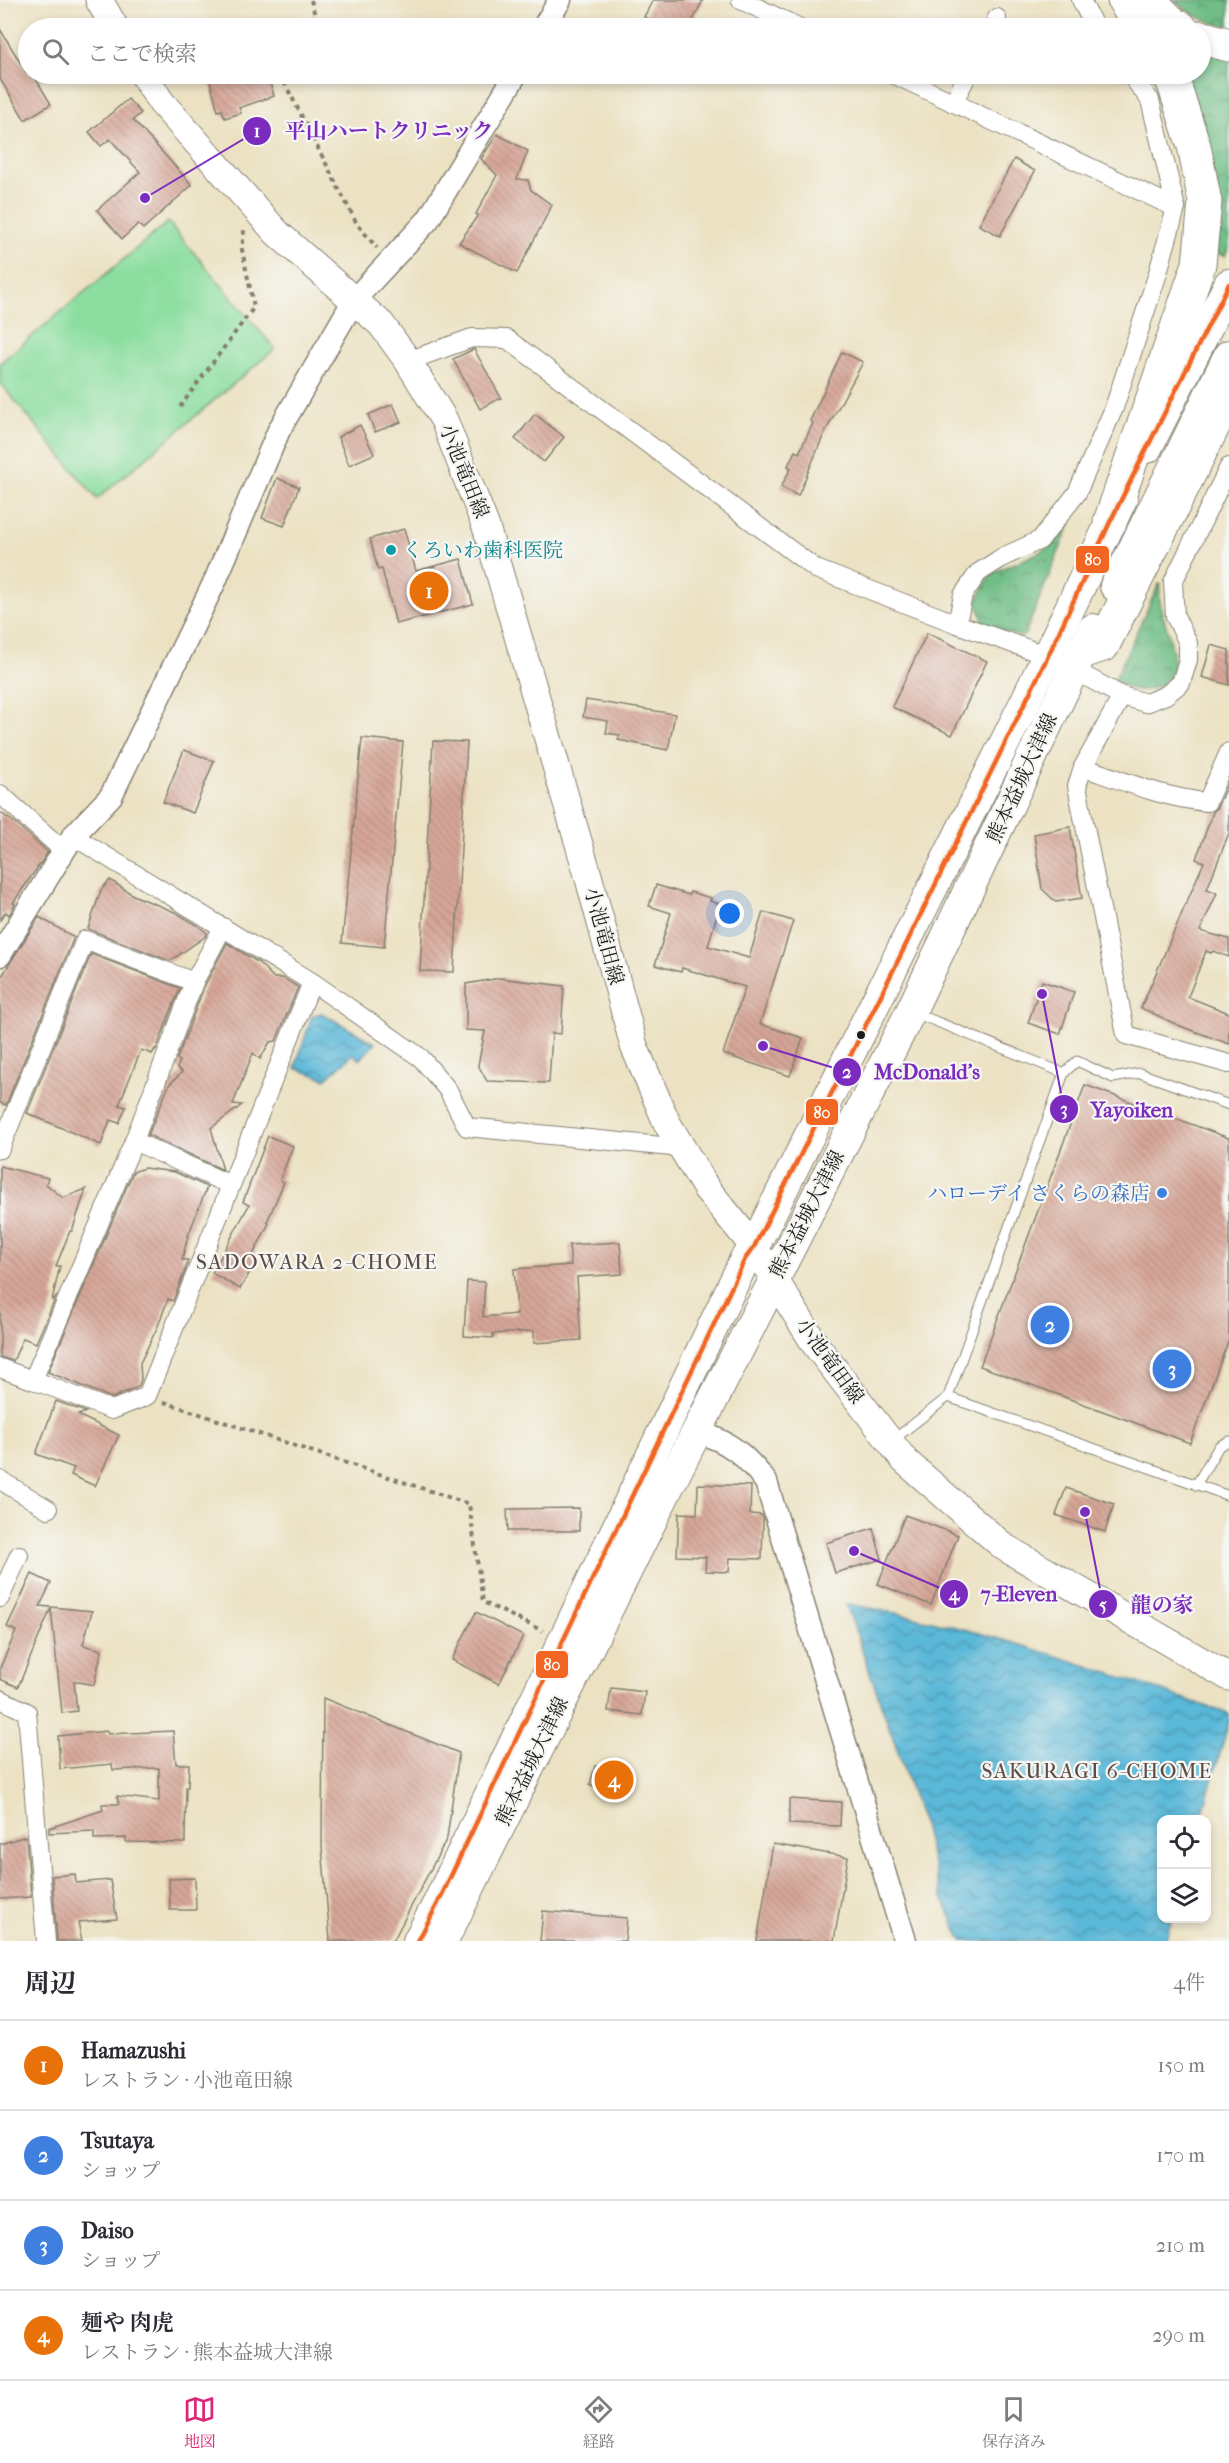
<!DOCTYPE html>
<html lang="ja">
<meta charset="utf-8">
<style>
body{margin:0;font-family:"IM FELL French Canon","Noto Serif JP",serif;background:#f2f2f3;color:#2b2b33}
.controls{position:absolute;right:18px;bottom:18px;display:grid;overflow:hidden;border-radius:12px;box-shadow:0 3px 9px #0003}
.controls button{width:54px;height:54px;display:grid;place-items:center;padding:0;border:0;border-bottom:2px solid #e1e1e2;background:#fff;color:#2b2b33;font:30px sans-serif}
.you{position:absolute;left:730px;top:914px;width:21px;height:21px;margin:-15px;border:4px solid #fff;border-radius:50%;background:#1a73e8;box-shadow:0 0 0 9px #1a73e833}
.badge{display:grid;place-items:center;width:39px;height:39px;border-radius:50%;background:#db2777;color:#fff;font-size:20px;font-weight:700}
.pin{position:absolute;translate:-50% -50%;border:3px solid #fff;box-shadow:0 2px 6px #0006}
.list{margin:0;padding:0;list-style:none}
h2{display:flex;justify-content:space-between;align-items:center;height:78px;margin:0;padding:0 24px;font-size:26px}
h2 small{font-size:20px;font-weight:400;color:#7c7c81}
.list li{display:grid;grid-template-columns:39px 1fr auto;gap:18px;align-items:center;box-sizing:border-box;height:90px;padding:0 24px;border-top:2px solid #e1e1e2}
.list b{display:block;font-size:22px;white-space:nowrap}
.list p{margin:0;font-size:20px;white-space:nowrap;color:#7c7c81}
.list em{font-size:20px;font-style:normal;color:#7c7c81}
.icon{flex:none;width:33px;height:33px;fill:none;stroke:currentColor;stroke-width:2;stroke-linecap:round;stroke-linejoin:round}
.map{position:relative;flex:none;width:1229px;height:1941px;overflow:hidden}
.search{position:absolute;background:#fff;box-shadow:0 3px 9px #0003;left:18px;right:18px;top:18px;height:66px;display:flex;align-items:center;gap:15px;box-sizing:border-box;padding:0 21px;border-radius:33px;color:#7c7c81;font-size:22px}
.sheet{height:438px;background:#fff}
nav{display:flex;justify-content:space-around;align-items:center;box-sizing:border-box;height:84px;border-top:2px solid #e1e1e2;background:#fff;font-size:16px;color:#7c7c81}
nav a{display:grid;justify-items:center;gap:3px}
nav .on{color:#db2777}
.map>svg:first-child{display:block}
</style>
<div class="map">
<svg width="1229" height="1941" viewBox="0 0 1229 1941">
<defs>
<pattern id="forest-crowns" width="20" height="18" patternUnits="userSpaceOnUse" patternTransform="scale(1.5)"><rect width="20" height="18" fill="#70bd86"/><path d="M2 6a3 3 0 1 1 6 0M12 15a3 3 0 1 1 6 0" fill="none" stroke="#5b996d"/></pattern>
<pattern id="water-waves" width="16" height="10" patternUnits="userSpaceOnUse" patternTransform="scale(1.5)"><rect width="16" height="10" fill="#5ab8d8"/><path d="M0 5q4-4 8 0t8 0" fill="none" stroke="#4a95ae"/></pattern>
<pattern id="building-back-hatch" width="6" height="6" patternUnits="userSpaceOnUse" patternTransform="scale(1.5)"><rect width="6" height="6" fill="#d6a697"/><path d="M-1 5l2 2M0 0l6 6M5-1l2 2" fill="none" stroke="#b78e82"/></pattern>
</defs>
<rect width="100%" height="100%" fill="#f6f6f2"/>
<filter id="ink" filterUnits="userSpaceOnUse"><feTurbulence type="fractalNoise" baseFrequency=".0167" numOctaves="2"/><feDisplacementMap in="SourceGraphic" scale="12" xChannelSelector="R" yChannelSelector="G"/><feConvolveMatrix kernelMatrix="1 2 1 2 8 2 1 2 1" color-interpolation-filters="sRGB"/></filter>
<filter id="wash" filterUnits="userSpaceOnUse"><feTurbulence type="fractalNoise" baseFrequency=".008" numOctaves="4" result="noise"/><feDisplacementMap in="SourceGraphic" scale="24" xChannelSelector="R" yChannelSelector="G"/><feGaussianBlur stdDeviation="1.35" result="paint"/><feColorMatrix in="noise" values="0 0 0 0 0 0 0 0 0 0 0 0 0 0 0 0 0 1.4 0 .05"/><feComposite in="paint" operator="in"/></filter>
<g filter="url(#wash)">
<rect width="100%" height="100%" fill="#ece2c3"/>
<!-- forest -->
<g fill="url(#forest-crowns)" stroke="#466c51" stroke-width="1.5">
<path d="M1173 0H1229V26C1207 24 1190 13 1173 0Z"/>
<polygon points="1201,48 1229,55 1229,247 1225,256 1209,251 1172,74 1200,74"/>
<path d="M1073 517 1025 634 1021 637 983 625 982 616 976 603 990 575C1024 555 1052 558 1073 517Z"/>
<path d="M1159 584H1161C1151 616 1197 668 1158 686 1141 694 1129 689 1114 681Z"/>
</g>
<!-- pitch -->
<polygon fill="#8bde9f" stroke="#547d5e" stroke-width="1.5" points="168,222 275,349 97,499 0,383 0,363"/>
<!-- water -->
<g fill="url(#water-waves)" stroke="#3b6a7a" stroke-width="1.5">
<polygon points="321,1013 375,1043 360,1060 353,1054 326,1079 295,1068 312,1016"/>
<path d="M846 1604C978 1625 1104 1671 1229 1714V1722L1201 1819 1162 1820V1918L1172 1919 1165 1941H962L941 1895 922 1821Z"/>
</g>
<g id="blocks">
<!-- building -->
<g fill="url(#building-back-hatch)">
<polygon points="653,0 703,0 689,28 668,28 644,17"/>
<polygon points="0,29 26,72 28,70 28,74 33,74 51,104 25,120 0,79"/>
<polygon points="208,74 267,74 274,96 239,108 241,113 225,118 222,110 218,111"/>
<polygon points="128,99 141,113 133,120 192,185 143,229 138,224 122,239 97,210 140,172 110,139 101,146 89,132"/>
<polygon points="497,134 528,151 517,179 528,180 531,190 552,205 517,273 459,243 478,215 476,214 497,175 481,159"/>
<polygon points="1014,159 1035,171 1000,236 979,225"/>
<polygon points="474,349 501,398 480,409 453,359"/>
<polygon points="842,352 863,362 824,434 798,496 781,487 791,468 788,466 795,451 799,453 813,423 810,421"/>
<polygon points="393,404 401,422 375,432 368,415"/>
<polygon points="535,414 564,437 544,462 515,439"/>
<polygon points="360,425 374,454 349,465 338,437"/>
<polygon points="277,478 299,487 284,526 262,518"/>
<polygon points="404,529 416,571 461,559 473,604 396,624 382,569 378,570 370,539"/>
<polygon points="927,633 987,661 952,735 892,707"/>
<polygon points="1211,645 1229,650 1229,685 1202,677"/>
<polygon points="586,700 675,714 668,750 618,740 620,735 606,733 608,721 583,717"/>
<polygon points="362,738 403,742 384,947 342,943"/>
<polygon points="433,741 467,742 454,972 420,971"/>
<polygon points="184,750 214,761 193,813 163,802"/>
<polygon points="1229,780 1229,833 1207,889 1217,893 1200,931 1229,939 1229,957 1213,951 1211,953 1206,951 1188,997 1229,1013 1229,1044 1180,1026 1141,1008 1204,862 1196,859 1213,812 1217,807"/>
<polygon points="0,812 15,823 48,852 13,903 15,904 9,915 6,912 0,920"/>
<polygon points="1070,827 1082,898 1056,902 1042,889 1034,834"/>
<polygon points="110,880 133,895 177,913 197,925 207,933 206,936 170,961 88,929 101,890"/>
<polygon points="656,885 689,895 690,892 711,898 710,901 720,904 708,946 749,958 763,912 793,921 760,1024 803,1038 790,1076 723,1054 745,987 682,968 681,972 655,965 671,913 649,906"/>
<polygon points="39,917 74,937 6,1105 0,1103 0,979"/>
<polygon points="227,943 259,963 274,978 283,978 298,987 276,1041 270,1042 260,1059 253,1053 233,1104 242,1105 211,1128 223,1170 148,1135 169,1085 182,1072 177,1068 180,1061 177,1059 204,987"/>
<polygon points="91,954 180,988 156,1050 155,1049 152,1054 141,1050 119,1105 126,1107 119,1123 110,1120 101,1145 27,1113"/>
<polygon points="500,978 564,986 561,1034 552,1033 549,1083 487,1081 478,1065 485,1031 466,1030 466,984"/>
<polygon points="1042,981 1074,992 1060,1034 1028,1023"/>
<polygon points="1085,1085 1229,1138 1229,1339 1190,1443 980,1366"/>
<polygon points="268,1136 293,1146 280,1180 284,1182 267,1222 269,1223 252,1257 257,1260 240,1289 212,1273 249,1205 243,1202"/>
<polygon points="0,1166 48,1178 46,1184 63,1198 86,1189 72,1231 70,1231 56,1266 60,1266 52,1300 56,1297 36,1343 23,1338 13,1361 0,1357"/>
<polygon points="144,1168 175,1172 207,1187 188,1236 182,1260 188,1260 186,1268 173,1301 168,1299 158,1326 140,1363 141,1380 138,1387 112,1398 48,1372 133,1172"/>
<polygon points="620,1242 622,1274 577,1277 581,1340 534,1343 534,1331 493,1334 493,1338 464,1336 467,1281 485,1282 483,1317 517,1314 514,1269 571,1265 569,1245"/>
<polygon points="56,1401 86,1412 78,1415 119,1435 95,1486 71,1475 74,1468 36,1454"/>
<polygon points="698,1484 751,1486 750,1514 762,1515 763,1519 762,1559 730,1558 729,1572 705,1571 706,1557 677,1556 679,1513 697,1514"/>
<polygon points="1066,1488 1114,1504 1105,1532 1056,1515"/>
<polygon points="579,1508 579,1531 508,1531 507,1509"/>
<polygon points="905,1515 958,1535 931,1605 878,1584"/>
<polygon points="873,1528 882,1559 835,1573 826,1543"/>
<polygon points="32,1574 51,1583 40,1606 92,1611 83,1645 102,1650 94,1685 74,1681 77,1711 62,1713 51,1608 18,1687 0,1679 0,1668 16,1631 7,1627"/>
<polygon points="476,1612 523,1636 499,1684 452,1660"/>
<polygon points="611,1688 645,1692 642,1715 608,1711"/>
<polygon points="323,1698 459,1753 447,1838 393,1941 330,1941 322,1846"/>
<polygon points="107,1731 108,1734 173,1731 176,1764 189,1764 188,1787 186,1787 185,1843 126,1842 126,1838 94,1839 94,1831 49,1833 49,1828 103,1810 102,1804 119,1804 117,1796 159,1801 159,1768 113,1770 112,1764 60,1769 58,1736"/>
<polygon points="595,1766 628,1773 624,1792 590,1785"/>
<polygon points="789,1799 841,1802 840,1826 789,1824"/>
<polygon points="26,1836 31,1897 0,1899 0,1844"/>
<polygon points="773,1844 848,1857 834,1941 757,1941"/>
<polygon points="75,1874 76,1883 110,1880 117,1919 78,1922 82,1941 57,1941 52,1876"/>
<polygon points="195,1878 196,1910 170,1910 169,1879"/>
<polygon points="543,1911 627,1918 625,1941 540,1941"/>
</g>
</g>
</g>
<g filter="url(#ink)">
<use href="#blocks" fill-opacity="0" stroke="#847f70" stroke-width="1.5"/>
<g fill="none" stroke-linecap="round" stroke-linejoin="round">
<defs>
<g id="service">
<polyline points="915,1013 1064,1073 1077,1061 1113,1078 1140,1073 1229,1105"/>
<polyline points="948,1397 1229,1496"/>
<polyline points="893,1440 948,1397 1064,1073"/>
<polyline points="1196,1485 1219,1446 1229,1441"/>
</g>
<g id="minor">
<polyline points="741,0 800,28"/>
<polyline points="1081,0 1095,28"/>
<polyline points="992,28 997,18"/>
<polyline points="893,74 1176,208"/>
<polyline points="953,103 968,74"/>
<polyline points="408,361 472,338 507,339 816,569 957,624 1048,656 1122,696"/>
<polyline points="1229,467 1173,582 1175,616 1188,643 1188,660 1181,683 1166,695 1146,703 1122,696 1083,767 1077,786 1126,1035 1229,1064"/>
<polyline points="957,624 963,595 978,573 1003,557 1040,540 1077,493 1114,408 1157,276 1176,208 1150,100 1130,74"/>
<path d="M1083 767C1123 781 1164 798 1207 802L1229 752"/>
<polyline points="0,794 64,851"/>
<polyline points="73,836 312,982 421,1058 448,1090 467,1127 682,1148"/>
<polyline points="134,1141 230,1185"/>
<polyline points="0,1149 85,940 194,982"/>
<polyline points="0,1368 33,1380 134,1141 194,982 223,927"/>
<polyline points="33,1380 112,1410 147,1396 312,982"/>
<polyline points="0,1480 48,1509"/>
<polyline points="0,1598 19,1555"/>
<polyline points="0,1699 27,1712 46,1941"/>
</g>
<g id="tertiary">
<polyline points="543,28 560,0"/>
<polyline points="0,955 73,836 111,796 215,581 279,430 354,300 428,220 516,74"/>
<path d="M697 1432C730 1441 746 1456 766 1482L905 1941"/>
</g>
<g id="secondary">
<polyline points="99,0 115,28"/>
<polyline points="143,74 161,102 277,233 381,324 408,361 444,420 486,527 588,875 634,1046 667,1123 706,1188 754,1247 815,1344 905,1461 1004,1547 1229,1677"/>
</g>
<g id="primary">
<polyline points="1147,448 1229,284"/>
<polyline points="1115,586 1229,355"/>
<polyline points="418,1941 438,1903 745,1259 754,1247 1026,700 1122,499"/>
<polyline points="443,1941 665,1494 911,1011 1093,629"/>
</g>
<g id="motorway">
<polyline points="1124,0 1140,28"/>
<polyline points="1149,0 1174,25 1181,28"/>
<polyline points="1200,37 1229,45"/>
<polyline points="1110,522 1199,264 1205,202 1194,146 1173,81 1168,74"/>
<polyline points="1082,652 1103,645 1229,395"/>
</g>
</defs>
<!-- service casing -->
<use href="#service" stroke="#847f70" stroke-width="11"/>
<!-- minor casing -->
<use href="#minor" stroke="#847f70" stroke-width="20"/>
<!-- tertiary casing -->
<use href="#tertiary" stroke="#847f70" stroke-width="25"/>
<!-- secondary casing -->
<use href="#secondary" stroke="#847f70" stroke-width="29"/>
<!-- primary casing -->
<use href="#primary" stroke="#847f70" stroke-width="32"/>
<!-- motorway casing -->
<use href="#motorway" stroke="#847f70" stroke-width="35"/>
<!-- path -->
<g stroke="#847f70" stroke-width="4" stroke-dasharray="4.5 4.5" stroke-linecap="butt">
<polyline points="311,0 318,28"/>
<polyline points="280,74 357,224 377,248"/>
<polyline points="180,407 254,307 242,250 244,230"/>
<polyline points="164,1402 469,1504 483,1602 543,1631"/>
</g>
<!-- service -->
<use href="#service" stroke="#fff" stroke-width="9"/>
<!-- minor -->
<use href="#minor" stroke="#fff" stroke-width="18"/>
<!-- tertiary -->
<use href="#tertiary" stroke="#fff" stroke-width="22"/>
<!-- secondary -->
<use href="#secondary" stroke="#fff" stroke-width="27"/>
<!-- primary -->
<use href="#primary" stroke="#fff" stroke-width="30"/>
<!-- motorway -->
<use href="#motorway" stroke="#fff" stroke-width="33"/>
<defs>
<polyline id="bus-1" points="418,1941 438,1903 745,1259 754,1247 882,993 1048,656 1110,522 1229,284"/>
</defs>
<!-- bus-1 casing -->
<use href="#bus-1" stroke="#f6f6f2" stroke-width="9"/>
<!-- bus-1 -->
<use href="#bus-1" stroke="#f26522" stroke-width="4.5"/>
</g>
</g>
<!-- markers -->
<circle fill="#0f9aa8" stroke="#f6f6f2" stroke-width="2" cx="391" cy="550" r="6"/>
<circle fill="#1c1c1c" stroke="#f6f6f2" stroke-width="2" cx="861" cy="1035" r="5"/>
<circle fill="#3f7fe0" stroke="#f6f6f2" stroke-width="2" cx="1162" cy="1193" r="6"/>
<g text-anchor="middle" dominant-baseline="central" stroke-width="4.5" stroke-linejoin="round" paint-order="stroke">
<!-- street labels -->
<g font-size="20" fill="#1c1c1c" stroke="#f6f6f2">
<text transform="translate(464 471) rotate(68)">小池竜田線</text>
<text transform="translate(1022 778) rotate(-65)">熊本益城大津線</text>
<text transform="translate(604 936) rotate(75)">小池竜田線</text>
<text transform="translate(807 1214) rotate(-63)">熊本益城大津線</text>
<text transform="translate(830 1361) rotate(54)">小池竜田線</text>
<text transform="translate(532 1761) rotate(-64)">熊本益城大津線</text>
</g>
<!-- culture labels -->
<g font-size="20" fill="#0d838f" stroke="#f6f6f2" text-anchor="start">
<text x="403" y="550">くろいわ歯科医院</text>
</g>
<!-- shop labels -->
<g font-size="20" fill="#366cbe" stroke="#f6f6f2" text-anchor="end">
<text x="1150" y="1193">ハローデイ さくらの森店</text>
</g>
<!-- neighbourhood labels -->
<g font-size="21" letter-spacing="1.5" fill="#5d4c47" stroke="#f6f6f2">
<text x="317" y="1262">SADOWARA 2-CHOME</text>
<text x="1097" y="1771">SAKURAGI 6-CHOME</text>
</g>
</g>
<!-- callouts -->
<path fill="none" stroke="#7b2cbf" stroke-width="2" d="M145 198L257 131M763 1046L847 1072M1042 994L1064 1109M854 1551L954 1594M1085 1512L1103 1604"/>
<g fill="#7b2cbf" stroke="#f6f6f2" stroke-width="2">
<circle cx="145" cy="198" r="6"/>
<circle cx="763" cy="1046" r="6"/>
<circle cx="1042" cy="994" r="6"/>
<circle cx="854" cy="1551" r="6"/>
<circle cx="1085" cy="1512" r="6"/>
<circle cx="257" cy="131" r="15"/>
<circle cx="847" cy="1072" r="15"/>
<circle cx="1064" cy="1109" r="15"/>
<circle cx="954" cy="1594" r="15"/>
<circle cx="1103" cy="1604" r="15"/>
</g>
<g font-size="18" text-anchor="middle" font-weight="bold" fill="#fff">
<text x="257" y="137">1</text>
<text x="847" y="1078">2</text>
<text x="1064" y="1115">3</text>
<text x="954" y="1600">4</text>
<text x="1103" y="1611">5</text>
</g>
<g font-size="21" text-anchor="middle" font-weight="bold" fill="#7b2cbf" stroke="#f6f6f2" stroke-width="4.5" stroke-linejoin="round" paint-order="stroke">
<text x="389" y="138">平山ハートクリニック</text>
<text x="927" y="1079">McDonald's</text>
<text x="1132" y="1117">Yayoiken</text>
<text x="1019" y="1601">7-Eleven</text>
<text x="1162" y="1612">龍の家</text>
</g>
<g stroke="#f6f6f2" stroke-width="2">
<rect x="1075" y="545" width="35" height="29" rx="6" fill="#f26522"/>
<rect x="805" y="1098" width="34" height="28" rx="6" fill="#f26522"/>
<rect x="535" y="1650" width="34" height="29" rx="6" fill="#f26522"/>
</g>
<g font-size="16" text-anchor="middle" font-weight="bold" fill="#fff">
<text x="1093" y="565">80</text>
<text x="822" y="1118">80</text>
<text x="552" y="1670">80</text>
</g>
</svg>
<div class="controls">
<button><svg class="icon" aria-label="locate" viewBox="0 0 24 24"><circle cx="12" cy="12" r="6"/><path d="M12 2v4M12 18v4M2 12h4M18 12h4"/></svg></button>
<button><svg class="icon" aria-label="layers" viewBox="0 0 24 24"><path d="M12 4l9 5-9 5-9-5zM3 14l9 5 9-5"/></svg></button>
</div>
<div class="you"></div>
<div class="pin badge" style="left:429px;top:591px;background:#e8710a">1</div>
<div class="pin badge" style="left:1050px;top:1325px;background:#3f7fe0">2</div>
<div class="pin badge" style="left:1172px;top:1369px;background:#3f7fe0">3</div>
<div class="pin badge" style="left:614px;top:1780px;background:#e8710a">4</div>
<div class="search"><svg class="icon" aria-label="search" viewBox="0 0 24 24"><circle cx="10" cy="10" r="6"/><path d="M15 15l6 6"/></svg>ここで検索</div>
</div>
<section class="sheet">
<h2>周辺<small>4件</small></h2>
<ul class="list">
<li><span class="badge" style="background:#e8710a">1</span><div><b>Hamazushi</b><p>レストラン · 小池竜田線</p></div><em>150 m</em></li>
<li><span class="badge" style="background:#3f7fe0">2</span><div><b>Tsutaya</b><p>ショップ</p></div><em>170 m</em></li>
<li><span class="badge" style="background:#3f7fe0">3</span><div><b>Daiso</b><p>ショップ</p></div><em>210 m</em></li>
<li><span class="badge" style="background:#e8710a">4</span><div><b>麺や 肉虎</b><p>レストラン · 熊本益城大津線</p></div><em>290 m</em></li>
</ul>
</section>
<nav>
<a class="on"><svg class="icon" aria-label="map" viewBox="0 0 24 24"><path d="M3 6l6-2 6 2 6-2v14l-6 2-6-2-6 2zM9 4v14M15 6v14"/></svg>地図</a>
<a><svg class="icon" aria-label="directions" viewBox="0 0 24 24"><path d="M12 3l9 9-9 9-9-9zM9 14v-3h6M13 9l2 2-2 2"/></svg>経路</a>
<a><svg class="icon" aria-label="saved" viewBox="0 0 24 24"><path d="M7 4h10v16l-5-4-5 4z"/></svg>保存済み</a>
</nav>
